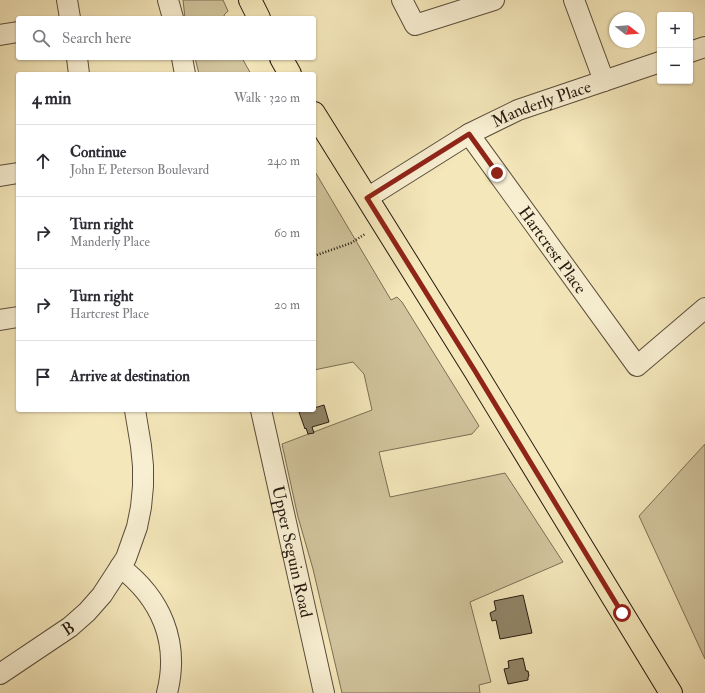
<!DOCTYPE html>
<meta charset="utf-8">
<style>
body{margin:0;font-family:"IM FELL Double Pica",serif;background:#f7f7f7;color:#2b2b33}
.controls{position:absolute;right:12px;top:12px;display:grid;overflow:hidden;border-radius:4px;box-shadow:0 1px 3px #0004}
.controls button{width:36px;height:36px;display:grid;place-items:center;padding:0;border:0;border-bottom:1px solid #e1e1e2;background:#fff;color:#2b2b33;font:20px sans-serif}
.compass{position:absolute;left:609px;top:12px;width:36px;height:36px;border-radius:50%;background:#fff;box-shadow:0 1px 3px #0004;rotate:107deg}
.stop{position:absolute;width:12px;height:12px;margin:-9px;border:3px solid #8f2418;border-radius:50%;background:#fff}
.stop.end{background:#8f2418;border-color:#fff;box-shadow:0 1px 4px #0008}
.list{margin:0;padding:0;list-style:none}
h2{display:flex;justify-content:space-between;align-items:center;height:52px;margin:0;padding:0 16px;font-size:17px}
h2 small{font-size:13px;font-weight:400;color:#7c7c81}
.list li{display:grid;grid-template-columns:26px 1fr auto;gap:12px;align-items:center;box-sizing:border-box;height:72px;padding:0 16px;border-top:1px solid #e1e1e2}
.list b{display:block;font-size:15px;white-space:nowrap}
.list p{margin:0;font-size:13px;white-space:nowrap;color:#7c7c81}
.list em{font-size:13px;font-style:normal;color:#7c7c81}
.icon{flex:none;width:22px;height:22px;fill:none;stroke:currentColor;stroke-width:2;stroke-linecap:round;stroke-linejoin:round}
.map{position:relative;flex:none;width:705px;height:693px;overflow:hidden}
.search{position:absolute;background:#fff;box-shadow:0 1px 3px #0004;left:16px;top:16px;width:300px;height:44px;display:flex;align-items:center;gap:10px;box-sizing:border-box;padding:0 14px;border-radius:4px;color:#7c7c81;font-size:15px}
.panel{position:absolute;background:#fff;box-shadow:0 1px 3px #0004;left:16px;top:72px;width:300px;height:340px;border-radius:4px}
.map>svg:first-child{display:block}
</style>
<div class="map">
<svg width="705" height="693" viewBox="0 0 705 693">
<rect width="100%" height="100%" fill="#f4e7ba"/>
<filter id="stains"><feTurbulence type="fractalNoise" baseFrequency=".005" numOctaves="4"/><feColorMatrix values="0 0 0 0 .2 0 0 0 0 .09 0 0 0 0 .02 0 0 0 .5 -.17"/></filter>
<radialGradient id="worn" r=".72"><stop offset=".6" stop-color="#630" stop-opacity="0"/><stop offset="1" stop-color="#630" stop-opacity=".3"/></radialGradient>
<!-- green -->
<g fill="#d1c49d" stroke="#7c6f56">
<polygon points="183,0 223,0 228,11 224,15 225,18 185,18"/>
<polygon points="195,58 242,58 251,74 199,74"/>
<polygon points="314,170 391,300 397,297 402,302 479,426 472,434 379,452 390,497 505,473 563,562 470,602 491,682 479,685 480,693 342,693 313,569 298,517 282,444 372,410 364,374 353,362 314,370"/>
<polygon points="705,444 705,659 639,516"/>
</g>
<!-- building -->
<g fill="#918568" stroke="#261a10">
<polygon points="324,405 329,422 312,427 314,433 308,434 306,428 305,429 299,412 307,410 314,410 314,408"/>
<polygon points="523,595 532,633 500,639 496,620 492,621 490,613 496,610 494,601"/>
<polygon points="523,658 526,671 528,671 529,676 528,677 528,680 508,684 504,669 509,668 508,661"/>
</g>
<g fill="none" stroke-linecap="round" stroke-linejoin="round">
<defs>
<g id="minor">
<polyline points="67,0 70,18"/>
<polyline points="168,0 173,18"/>
<polyline points="402,0 415,25 494,0"/>
<polyline points="574,0 604,81"/>
<polyline points="0,35 18,32"/>
<polyline points="690,52 705,47"/>
<polyline points="77,58 79,74"/>
<polyline points="182,58 185,74"/>
<path id="s1" d="M469 134 637 366 705 308"/>
<polyline points="0,176 18,173"/>
<path id="s2" d="M367 198 469 134 518 110 660 62"/>
<polyline points="0,320 18,317"/>
<path id="s3" d="M261 410 324 693"/>
<path d="M120 567C161 598 180 642 167 693"/>
<path id="s4" d="M0 674 70 627 87 612 102 595 126 558 137 527 141 507 143 486V466L141 446 135 410"/>
</g>
<g id="major">
<polyline points="250,0 259,18"/>
<polyline points="281,58 290,74"/>
<polyline points="314,113 475,371 671,693"/>
</g>
</defs>
<!-- minor casing -->
<use href="#minor" stroke="#5a4d3a" stroke-width="22"/>
<!-- major casing -->
<use href="#major" stroke="#261a10" stroke-width="24"/>
<!-- path -->
<polyline stroke="#261a10" stroke-width="2.5" stroke-dasharray="1 2" stroke-linecap="butt" points="314,256 351,243 365,234"/>
<!-- minor -->
<use href="#minor" stroke="#f8efd2" stroke-width="20"/>
<!-- major -->
<use href="#major" stroke="#f4e7ba" stroke-width="22"/>
</g>
<g fill="none" stroke-linecap="round" stroke-linejoin="round">
<!-- route -->
<polyline stroke="#8f2418" stroke-width="5" points="497,173 469,134 367,198 475,371 622,613"/>
</g>
<g text-anchor="middle" dominant-baseline="central" stroke-width="3" stroke-linejoin="round" paint-order="stroke">
<!-- street labels -->
<g font-size="17" fill="#261a10" stroke="#f8efd2">
<text stroke="none"><textPath href="#s2" startOffset="199">Manderly Place</textPath></text>
<text stroke="none"><textPath href="#s1" startOffset="143">Hartcrest Place</textPath></text>
<text stroke="none"><textPath href="#s3" startOffset="145">Upper Seguin Road</textPath></text>
<text stroke="none"><textPath href="#s4" startOffset="82">B</textPath></text>
</g>
</g>
<rect width="100%" height="100%" filter="url(#stains)"/>
<rect width="100%" height="100%" fill="url(#worn)"/>
</svg>
<div class="controls">
<button>+</button>
<button>−</button>
</div>
<svg class="compass" viewBox="-18 -18 36 36"><path d="M0-13l5 13h-10z" fill="#e53935"/><path d="M0 13l5-13h-10z" fill="#7c7c81"/></svg>
<div class="stop" style="left:622px;top:613px"></div>
<div class="stop end" style="left:497px;top:173px"></div>
<div class="search"><svg class="icon" aria-label="search" viewBox="0 0 24 24"><circle cx="10" cy="10" r="6"/><path d="M15 15l6 6"/></svg>Search here</div>
<section class="panel">
<h2>4 min<small>Walk · 320 m</small></h2>
<ul class="list">
<li><svg class="icon" aria-label="ahead" viewBox="0 0 24 24"><path d="M12 20V5M6 11l6-6 6 6"/></svg><div><b>Continue</b><p>John E Peterson Boulevard</p></div><em>240 m</em></li>
<li><svg class="icon" aria-label="right" viewBox="0 0 24 24"><path d="M7 20v-9h11M14 6l5 5-5 5"/></svg><div><b>Turn right</b><p>Manderly Place</p></div><em>60 m</em></li>
<li><svg class="icon" aria-label="right" viewBox="0 0 24 24"><path d="M7 20v-9h11M14 6l5 5-5 5"/></svg><div><b>Turn right</b><p>Hartcrest Place</p></div><em>20 m</em></li>
<li><svg class="icon" aria-label="arrive" viewBox="0 0 24 24"><path d="M6 21V4h12l-3 4 3 4H6"/></svg><div><b>Arrive at destination</b></div></li>
</ul>
</section>
</div>
